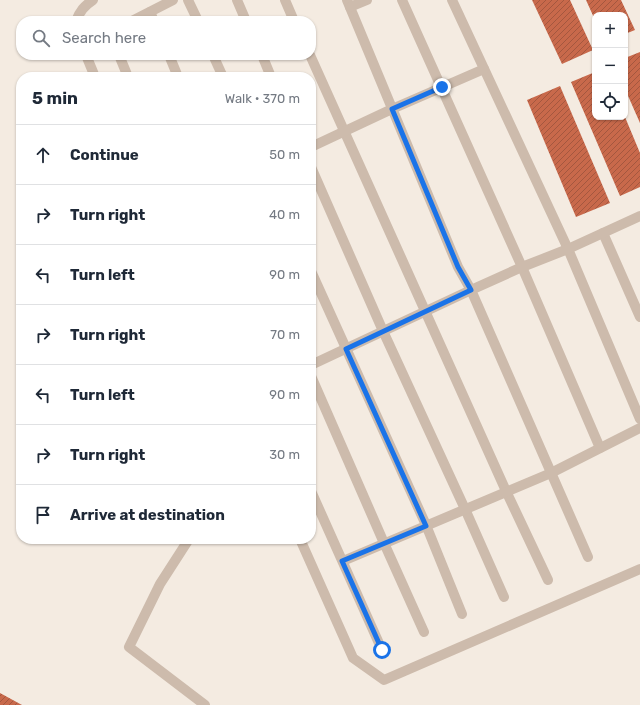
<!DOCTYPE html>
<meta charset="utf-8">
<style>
body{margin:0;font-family:Rubik,sans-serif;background:#f2f2f3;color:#1f2937}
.controls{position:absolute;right:12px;top:12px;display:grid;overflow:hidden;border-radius:8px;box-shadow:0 1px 3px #0004}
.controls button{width:36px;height:36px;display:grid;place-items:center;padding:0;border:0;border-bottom:1px solid #e0e1e3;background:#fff;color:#1f2937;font:20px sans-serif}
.stop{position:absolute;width:12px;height:12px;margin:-9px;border:3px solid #1a73e8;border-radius:50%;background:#fff}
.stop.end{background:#1a73e8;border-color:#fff;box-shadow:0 1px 4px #0008}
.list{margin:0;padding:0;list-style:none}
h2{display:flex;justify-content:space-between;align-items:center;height:52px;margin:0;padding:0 16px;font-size:17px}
h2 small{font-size:13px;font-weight:400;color:#747a83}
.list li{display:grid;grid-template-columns:26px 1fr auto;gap:12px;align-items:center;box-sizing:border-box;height:60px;padding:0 16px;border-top:1px solid #e0e1e3}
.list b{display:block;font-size:15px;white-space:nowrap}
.list em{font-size:13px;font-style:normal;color:#747a83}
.icon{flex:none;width:22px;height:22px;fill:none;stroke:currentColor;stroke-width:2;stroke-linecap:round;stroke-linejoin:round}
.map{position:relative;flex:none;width:640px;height:705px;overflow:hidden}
.search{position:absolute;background:#fff;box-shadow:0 1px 3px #0004;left:16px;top:16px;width:300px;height:44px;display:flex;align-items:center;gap:10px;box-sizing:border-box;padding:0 14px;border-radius:16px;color:#747a83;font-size:15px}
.panel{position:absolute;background:#fff;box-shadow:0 1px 3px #0004;left:16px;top:72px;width:300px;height:472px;border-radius:16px}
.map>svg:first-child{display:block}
</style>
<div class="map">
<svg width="640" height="705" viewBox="0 0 640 705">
<defs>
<pattern id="building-hatch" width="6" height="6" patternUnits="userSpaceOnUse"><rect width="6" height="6" fill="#c8694b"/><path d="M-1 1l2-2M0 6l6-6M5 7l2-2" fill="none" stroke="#a4573f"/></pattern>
</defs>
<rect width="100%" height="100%" fill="#f4ebe1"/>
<!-- building -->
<g fill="url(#building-hatch)">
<polygon points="532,0 570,0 593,50 562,64"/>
<polygon points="586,0 621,0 635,30 625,34 625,15 595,15 595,20"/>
<polygon points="640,52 640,123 625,89 625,58"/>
<polygon points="595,72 595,117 625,117 640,153 640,187 620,196 571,82"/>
<polygon points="560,86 610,203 576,217 527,100"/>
<polygon points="0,693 22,705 0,705"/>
</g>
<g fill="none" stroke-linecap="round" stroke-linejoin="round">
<!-- minor -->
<g stroke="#cdbbac" stroke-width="10">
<polyline points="188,0 198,21"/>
<polyline points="237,0 246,21"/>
<polyline points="285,0 294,21"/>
<polyline points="347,0 458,267 471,290 588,557"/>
<polyline points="402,0 522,267 600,448"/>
<polyline points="452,0 568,249 640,419"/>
<polyline points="350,7 367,0"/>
<polyline points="150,12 154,21"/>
<path d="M76 21C80 11 84 6 93 0"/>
<polyline points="132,21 173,0"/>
<polyline points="86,55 95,77"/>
<polyline points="119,55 128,77"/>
<polyline points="169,55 178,77"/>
<polyline points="213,55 223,77"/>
<polyline points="262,55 271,77"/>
<polyline points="310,55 506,491 548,580"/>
<polyline points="311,147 392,109 484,69"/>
<polyline points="311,167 383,331 465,509 504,597"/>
<polyline points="603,233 640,317"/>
<polyline points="311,271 426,525 462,614"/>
<polyline points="311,365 471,290 522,267 568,249 640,216"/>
<polyline points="311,376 384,543 424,632"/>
<polyline points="311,491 382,650"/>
<polyline points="189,539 160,584 129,647 205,705"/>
<polyline points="300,539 353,658 384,680 640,569"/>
<polyline points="343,561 551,473 640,428"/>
</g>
</g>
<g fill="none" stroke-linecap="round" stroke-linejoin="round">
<!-- route -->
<polyline stroke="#1a73e8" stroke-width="5" points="382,650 342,561 426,526 346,349 471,290 458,267 392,109 442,87"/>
</g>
</svg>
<div class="controls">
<button>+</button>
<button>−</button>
<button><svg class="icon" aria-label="locate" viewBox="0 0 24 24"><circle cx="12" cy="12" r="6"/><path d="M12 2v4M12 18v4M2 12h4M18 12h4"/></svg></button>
</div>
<div class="stop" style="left:382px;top:650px"></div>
<div class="stop end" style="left:442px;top:87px"></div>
<div class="search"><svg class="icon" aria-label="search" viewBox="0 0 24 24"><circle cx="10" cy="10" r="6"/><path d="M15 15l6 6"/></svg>Search here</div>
<section class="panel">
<h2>5 min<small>Walk · 370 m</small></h2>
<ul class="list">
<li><svg class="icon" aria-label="ahead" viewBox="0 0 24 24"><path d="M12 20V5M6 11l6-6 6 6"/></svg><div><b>Continue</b></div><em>50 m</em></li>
<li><svg class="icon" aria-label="right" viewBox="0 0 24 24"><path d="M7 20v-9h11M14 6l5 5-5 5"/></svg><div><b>Turn right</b></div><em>40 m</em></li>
<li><svg class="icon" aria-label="left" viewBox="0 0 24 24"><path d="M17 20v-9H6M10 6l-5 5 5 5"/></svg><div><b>Turn left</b></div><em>90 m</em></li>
<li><svg class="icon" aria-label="right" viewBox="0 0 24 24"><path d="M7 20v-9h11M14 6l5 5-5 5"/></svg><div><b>Turn right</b></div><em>70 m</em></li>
<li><svg class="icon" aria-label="left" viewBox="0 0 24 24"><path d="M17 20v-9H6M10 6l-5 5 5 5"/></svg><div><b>Turn left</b></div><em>90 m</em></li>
<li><svg class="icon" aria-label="right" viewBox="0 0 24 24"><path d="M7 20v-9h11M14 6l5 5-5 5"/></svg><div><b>Turn right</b></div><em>30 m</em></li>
<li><svg class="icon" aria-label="arrive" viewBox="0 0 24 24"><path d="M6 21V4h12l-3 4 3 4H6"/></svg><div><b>Arrive at destination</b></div></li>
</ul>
</section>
</div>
